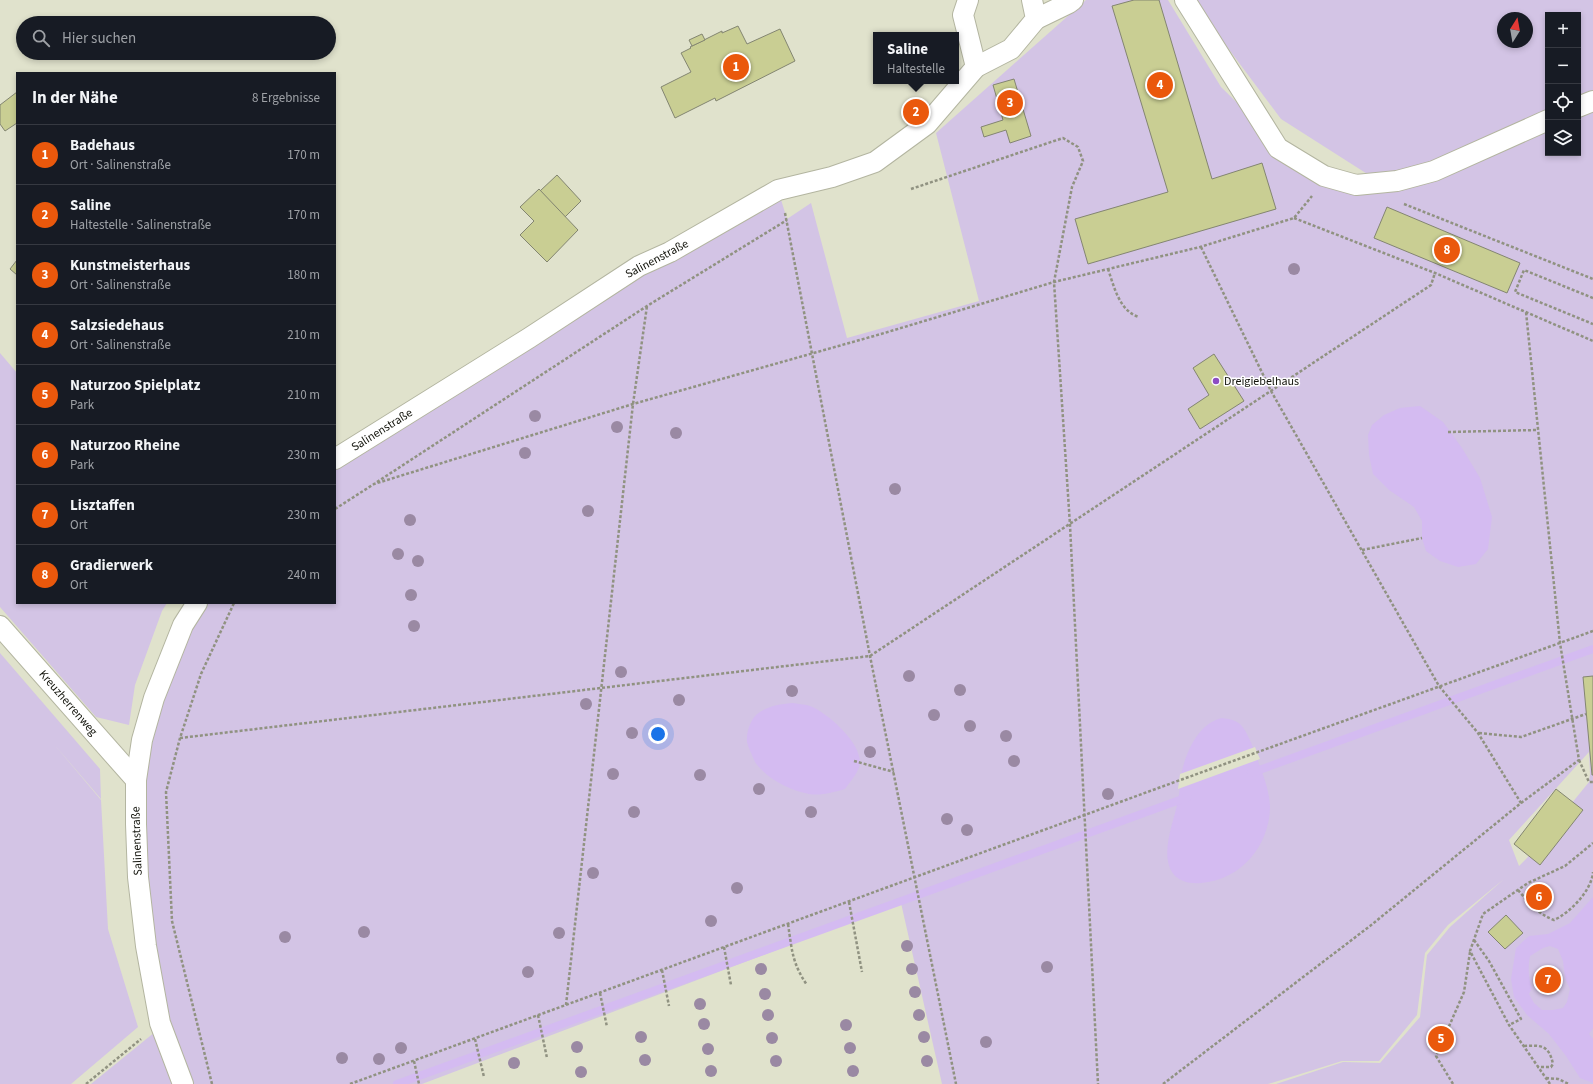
<!DOCTYPE html>
<html lang="de">
<meta charset="utf-8">
<style>
body{margin:0;font-family:"Source Sans 3",sans-serif;background:#242831;color:#f1f3f6}
.controls{position:absolute;right:12px;top:12px;display:grid;overflow:hidden;border-radius:0px;box-shadow:0 2px 6px #0003}
.controls button{width:36px;height:36px;display:grid;place-items:center;padding:0;border:0;border-bottom:1px solid #363941;background:#171b24;color:#f1f3f6;font:20px sans-serif}
.compass{position:absolute;left:1497px;top:12px;width:36px;height:36px;border-radius:50%;background:#171b24;box-shadow:0 2px 6px #0003;rotate:11deg}
.you{position:absolute;left:658px;top:734px;width:14px;height:14px;margin:-10px;border:3px solid #fff;border-radius:50%;background:#1a73e8;box-shadow:0 0 0 6px #1a73e833}
.badge{display:grid;place-items:center;width:26px;height:26px;border-radius:50%;background:#ea580c;color:#fff;font-size:13px;font-weight:700}
.pin{position:absolute;translate:-50% -50%;border:2px solid #fff;box-shadow:0 1px 4px #0006}
.popup{position:absolute;left:873px;top:32px;width:86px;height:52px;box-sizing:border-box;display:grid;place-content:center;border-radius:0px;background:#171b24;filter:drop-shadow(0 1px 3px #0005);font-size:13px;white-space:nowrap;color:#9ea1a6}
.popup b{font-size:15px;color:#f1f3f6}
.popup::after{content:'';position:absolute;left:50%;top:100%;margin-left:-8px;border:8px solid transparent;border-top-color:#171b24}
.list{margin:0;padding:0;list-style:none}
h2{display:flex;justify-content:space-between;align-items:center;height:52px;margin:0;padding:0 16px;font-size:17px}
h2 small{font-size:13px;font-weight:400;color:#9ea1a6}
.list li{display:grid;grid-template-columns:26px 1fr auto;gap:12px;align-items:center;box-sizing:border-box;height:60px;padding:0 16px;border-top:1px solid #363941}
.list b{display:block;font-size:15px;white-space:nowrap}
.list p{margin:0;font-size:13px;white-space:nowrap;color:#9ea1a6}
.list em{font-size:13px;font-style:normal;color:#9ea1a6}
.icon{flex:none;width:22px;height:22px;fill:none;stroke:currentColor;stroke-width:2;stroke-linecap:round;stroke-linejoin:round}
.map{position:relative;flex:none;width:1593px;height:1084px;overflow:hidden}
.search{position:absolute;background:#171b24;box-shadow:0 2px 6px #0003;left:16px;top:16px;width:320px;height:44px;display:flex;align-items:center;gap:10px;box-sizing:border-box;padding:0 14px;border-radius:22px;color:#9ea1a6;font-size:15px}
.panel{position:absolute;background:#171b24;box-shadow:0 2px 6px #0003;left:16px;top:72px;width:320px;height:532px;border-radius:0px}
.map>svg:first-child{display:block}
</style>
<div class="map">
<svg width="1593" height="1084" viewBox="0 0 1593 1084">
<rect width="100%" height="100%" fill="#e0e2cc"/>
<!-- green -->
<g fill="#d3c4e5" fill-rule="evenodd">
<path d="M1086 0H1168L1221 87 1267 132 1324 173 1372 177 1281 119 1192 0H1593V1084H1276L1343 1062 1380 1063 1420 1017 1427 955 1450 927 1504 879 1448 925 1425 953 1417 1015 1379 1061H1342L1268 1084H942L901 903 422 1084H182L138 872 151 708 202 603H335V460L778 190 787 219 811 203 847 338 979 301 936 133ZM1548 15H1578V153H1548ZM1503 18H1527V42H1503ZM1589 752 1590 774 1589 782 1527 858 1519 866 1509 840Z"/>
<polygon points="0,353 17,373 17,603 167,603 162,611 135,685 129,725 96,717 0,607"/>
<polygon points="0,653 100,769 101,799 53,743 101,800 108,929 138,1027 71,1084 0,1084"/>
<polygon points="155,1032 174,1084 91,1084"/>
</g>
<!-- water -->
<g fill="#d4bbf1" fill-rule="evenodd">
<polygon points="1420,406 1443,422 1462,448 1480,478 1492,517 1488,549 1476,564 1458,567 1440,561 1426,551 1422,538 1422,521 1414,507 1389,490 1373,474 1369,455 1368,435 1372,425 1384,415 1400,408"/>
<path d="M792 703C797 704 804 704 810 706 828 713 860 742 860 762 860 771 850 782 845 789 834 792 821 796 809 794 789 790 767 779 755 762 753 757 748 747 747 742 746 732 751 717 760 712 770 706 780 704 792 703Z"/>
<path d="M1222 718C1229 719 1236 720 1241 725 1249 734 1255 753 1259 764 1264 777 1270 793 1270 808 1269 846 1241 880 1201 883 1191 884 1178 882 1172 872 1160 853 1174 821 1178 801 1180 791 1180 781 1182 771 1187 750 1199 723 1222 718Z"/>
<path d="M1593 897V1028L1589 1034 1593 1039V1083L1580 1078 1566 1056 1549 1034 1527 1015 1514 997 1511 979 1516 948 1529 936 1548 934 1570 923ZM1550 946 1558 949 1563 961 1565 978 1570 989 1567 1002 1563 1008 1553 1010H1542L1534 1003 1529 994 1532 988C1528 978 1528 966 1530 956L1543 948Z"/>
</g>
<!-- pier -->
<polygon fill="#e0e2cc" points="1255,747 1260,759 1178,789 1180,774"/>
<g fill="none" stroke-linecap="round" stroke-linejoin="round">
<!-- stream -->
<g stroke="#d4bbf1" stroke-width="8">
<polyline points="1251,773 1593,649"/>
<polyline points="397,1084 1188,797"/>
</g>
</g>
<!-- building -->
<g fill="#c9ce93" stroke="#838571">
<polygon points="1134,0 1159,0 1212,179 1262,163 1276,209 1088,264 1075,219 1168,192 1112,6"/>
<polygon points="738,26 747,44 780,29 795,61 716,101 715,98 675,118 661,87 691,72 681,53 691,48 690,47 722,31 722,33"/>
<polygon points="702,34 705,40 692,46 689,40"/>
<polygon points="1014,79 1031,136 1010,143 1006,130 984,137 981,127 1003,120 993,85"/>
<polygon points="17,92 17,123 5,131 0,124 0,105"/>
<polygon points="557,175 581,201 565,217 540,191"/>
<polygon points="539,189 578,230 547,262 520,235 534,221 520,207"/>
<polygon points="1387,207 1520,263 1507,293 1374,238"/>
<polygon points="17,260 17,275 10,269"/>
<polygon points="1214,354 1244,401 1200,429 1188,409 1209,395 1193,368"/>
<polygon points="1593,676 1593,775 1592,775 1583,677"/>
<polygon points="1556,789 1583,810 1540,865 1514,844"/>
<polygon points="1506,915 1523,933 1505,949 1488,932"/>
</g>
<g fill="none" stroke-linecap="round" stroke-linejoin="round">
<defs>
<g id="minor">
<polyline points="968,0 963,15 976,67"/>
<polyline points="1185,0 1278,148 1324,176 1356,185 1397,181 1434,171 1548,120"/>
<polyline points="1036,19 1069,3 1073,0"/>
<polyline points="1578,107 1593,101"/>
<polyline points="335,459 529,338 639,266 670,252 778,190 832,177 875,162 927,124 976,67 1011,49 1036,19 1032,0"/>
<polyline points="0,626 136,780"/>
<polyline points="183,1084 160,1023 146,946 138,877 136,824 136,780 142,740 154,698 183,625 197,603"/>
</g>
</defs>
<!-- minor casing -->
<use href="#minor" stroke="#b3b5a0" stroke-width="22"/>
<!-- path -->
<g stroke="#909281" stroke-width="2.5" stroke-dasharray="3 2" stroke-linecap="butt">
<polyline points="911,189 1063,138 1078,147 1083,161 1072,187 1054,282 1070,525 1098,1084"/>
<polyline points="1404,204 1593,279"/>
<polyline points="785,213 870,656 956,1084"/>
<polyline points="1294,218 1435,273 1593,341"/>
<path d="M1108 269C1114 286 1119 311 1139 317"/>
<polyline points="1593,298 1524,270 1515,292 1593,324"/>
<polyline points="1448,432 1537,430"/>
<polyline points="377,482 647,306 787,220"/>
<polyline points="335,509 374,484 633,404 881,334 1054,282 1200,247 1294,218 1312,196"/>
<polyline points="1362,550 1422,538"/>
<polyline points="1479,733 1521,737 1586,714"/>
<polyline points="180,738 870,656 1431,285 1435,273"/>
<polyline points="1579,760 1589,782 1593,782"/>
<polyline points="854,761 894,772"/>
<polyline points="1521,803 1579,760 1560,643 1526,312"/>
<path d="M1518 890C1529 903 1538 914 1554 920 1570 913 1592 890 1593 872"/>
<polyline points="849,902 862,972"/>
<path d="M788 924C792 950 792 963 807 985"/>
<polyline points="1474,940 1489,961 1521,1019 1509,1025"/>
<polyline points="724,947 731,985"/>
<polyline points="662,970 669,1006"/>
<polyline points="600,993 607,1027"/>
<polyline points="566,1005 633,404 647,306"/>
<polyline points="538,1015 547,1058"/>
<polyline points="475,1039 484,1077"/>
<path d="M1524 1046C1541 1045 1549 1045 1553 1064L1551 1067H1537"/>
<polyline points="414,1061 419,1084"/>
<polyline points="1546,1078 1558,1079 1569,1084"/>
<polyline points="86,1084 141,1039"/>
<polyline points="212,1084 172,921 166,792 180,738 201,674 234,603"/>
<polyline points="350,1084 1172,783 1593,631"/>
<polyline points="1163,1084 1370,926 1521,803 1478,733 1439,686 1271,391 1201,247"/>
<polyline points="1453,1084 1436,1056 1464,992 1470,952"/>
<polyline points="1550,1084 1509,1025 1470,951 1483,914 1528,883 1565,866 1593,843"/>
</g>
<!-- minor -->
<use href="#minor" stroke="#fff" stroke-width="20"/>
</g>
<!-- trees -->
<g fill="#9a89a3">
<circle cx="1294" cy="269" r="6"/>
<circle cx="535" cy="416" r="6"/>
<circle cx="617" cy="427" r="6"/>
<circle cx="676" cy="433" r="6"/>
<circle cx="525" cy="453" r="6"/>
<circle cx="895" cy="489" r="6"/>
<circle cx="588" cy="511" r="6"/>
<circle cx="410" cy="520" r="6"/>
<circle cx="398" cy="554" r="6"/>
<circle cx="418" cy="561" r="6"/>
<circle cx="411" cy="595" r="6"/>
<circle cx="414" cy="626" r="6"/>
<circle cx="621" cy="672" r="6"/>
<circle cx="909" cy="676" r="6"/>
<circle cx="960" cy="690" r="6"/>
<circle cx="792" cy="691" r="6"/>
<circle cx="679" cy="700" r="6"/>
<circle cx="586" cy="704" r="6"/>
<circle cx="934" cy="715" r="6"/>
<circle cx="970" cy="726" r="6"/>
<circle cx="632" cy="733" r="6"/>
<circle cx="1006" cy="736" r="6"/>
<circle cx="870" cy="752" r="6"/>
<circle cx="1014" cy="761" r="6"/>
<circle cx="613" cy="774" r="6"/>
<circle cx="700" cy="775" r="6"/>
<circle cx="759" cy="789" r="6"/>
<circle cx="1108" cy="794" r="6"/>
<circle cx="634" cy="812" r="6"/>
<circle cx="811" cy="812" r="6"/>
<circle cx="947" cy="819" r="6"/>
<circle cx="967" cy="830" r="6"/>
<circle cx="593" cy="873" r="6"/>
<circle cx="737" cy="888" r="6"/>
<circle cx="711" cy="921" r="6"/>
<circle cx="364" cy="932" r="6"/>
<circle cx="559" cy="933" r="6"/>
<circle cx="285" cy="937" r="6"/>
<circle cx="907" cy="946" r="6"/>
<circle cx="1047" cy="967" r="6"/>
<circle cx="761" cy="969" r="6"/>
<circle cx="912" cy="969" r="6"/>
<circle cx="528" cy="972" r="6"/>
<circle cx="915" cy="992" r="6"/>
<circle cx="765" cy="994" r="6"/>
<circle cx="700" cy="1004" r="6"/>
<circle cx="768" cy="1015" r="6"/>
<circle cx="919" cy="1015" r="6"/>
<circle cx="704" cy="1024" r="6"/>
<circle cx="846" cy="1025" r="6"/>
<circle cx="641" cy="1037" r="6"/>
<circle cx="924" cy="1037" r="6"/>
<circle cx="772" cy="1038" r="6"/>
<circle cx="986" cy="1042" r="6"/>
<circle cx="577" cy="1047" r="6"/>
<circle cx="401" cy="1048" r="6"/>
<circle cx="850" cy="1048" r="6"/>
<circle cx="708" cy="1049" r="6"/>
<circle cx="342" cy="1058" r="6"/>
<circle cx="379" cy="1059" r="6"/>
<circle cx="645" cy="1060" r="6"/>
<circle cx="776" cy="1061" r="6"/>
<circle cx="927" cy="1061" r="6"/>
<circle cx="514" cy="1063" r="6"/>
<circle cx="711" cy="1071" r="6"/>
<circle cx="853" cy="1071" r="6"/>
<circle cx="581" cy="1072" r="6"/>
</g>
<!-- markers -->
<circle fill="#8c4dc3" stroke="#fff" stroke-width="1.5" cx="1216" cy="381" r="4"/>
<g text-anchor="middle" dominant-baseline="central" stroke-width="3" stroke-linejoin="round" paint-order="stroke">
<!-- street labels -->
<g font-size="12" fill="#11120a" stroke="#fff">
<text transform="translate(657 259) rotate(-28)">Salinenstraße</text>
<text transform="translate(382 430) rotate(-32)">Salinenstraße</text>
<text transform="translate(68 703) rotate(49)">Kreuzherrenweg</text>
<text transform="translate(137 841) rotate(-92)">Salinenstraße</text>
</g>
<!-- poi labels -->
<g font-size="12" fill="#11120a" stroke="#fff" text-anchor="start">
<text x="1224" y="381">Dreigiebelhaus</text>
</g>
</g>
</svg>
<div class="controls">
<button>+</button>
<button>−</button>
<button><svg class="icon" aria-label="locate" viewBox="0 0 24 24"><circle cx="12" cy="12" r="6"/><path d="M12 2v4M12 18v4M2 12h4M18 12h4"/></svg></button>
<button><svg class="icon" aria-label="layers" viewBox="0 0 24 24"><path d="M12 4l9 5-9 5-9-5zM3 14l9 5 9-5"/></svg></button>
</div>
<svg class="compass" viewBox="-18 -18 36 36"><path d="M0-13l5 13h-10z" fill="#e53935"/><path d="M0 13l5-13h-10z" fill="#9ea1a6"/></svg>
<div class="you"></div>
<div class="pin badge" style="left:736px;top:67px">1</div>
<div class="pin badge" style="left:916px;top:112px">2</div>
<div class="popup"><b>Saline</b>Haltestelle</div>
<div class="pin badge" style="left:1010px;top:103px">3</div>
<div class="pin badge" style="left:1160px;top:85px">4</div>
<div class="pin badge" style="left:1441px;top:1039px">5</div>
<div class="pin badge" style="left:1539px;top:897px">6</div>
<div class="pin badge" style="left:1548px;top:980px">7</div>
<div class="pin badge" style="left:1447px;top:250px">8</div>
<div class="search"><svg class="icon" aria-label="search" viewBox="0 0 24 24"><circle cx="10" cy="10" r="6"/><path d="M15 15l6 6"/></svg>Hier suchen</div>
<section class="panel">
<h2>In der Nähe<small>8 Ergebnisse</small></h2>
<ul class="list">
<li><span class="badge">1</span><div><b>Badehaus</b><p>Ort · Salinenstraße</p></div><em>170 m</em></li>
<li><span class="badge">2</span><div><b>Saline</b><p>Haltestelle · Salinenstraße</p></div><em>170 m</em></li>
<li><span class="badge">3</span><div><b>Kunstmeisterhaus</b><p>Ort · Salinenstraße</p></div><em>180 m</em></li>
<li><span class="badge">4</span><div><b>Salzsiedehaus</b><p>Ort · Salinenstraße</p></div><em>210 m</em></li>
<li><span class="badge">5</span><div><b>Naturzoo Spielplatz</b><p>Park</p></div><em>210 m</em></li>
<li><span class="badge">6</span><div><b>Naturzoo Rheine</b><p>Park</p></div><em>230 m</em></li>
<li><span class="badge">7</span><div><b>Lisztaffen</b><p>Ort</p></div><em>230 m</em></li>
<li><span class="badge">8</span><div><b>Gradierwerk</b><p>Ort</p></div><em>240 m</em></li>
</ul>
</section>
</div>
